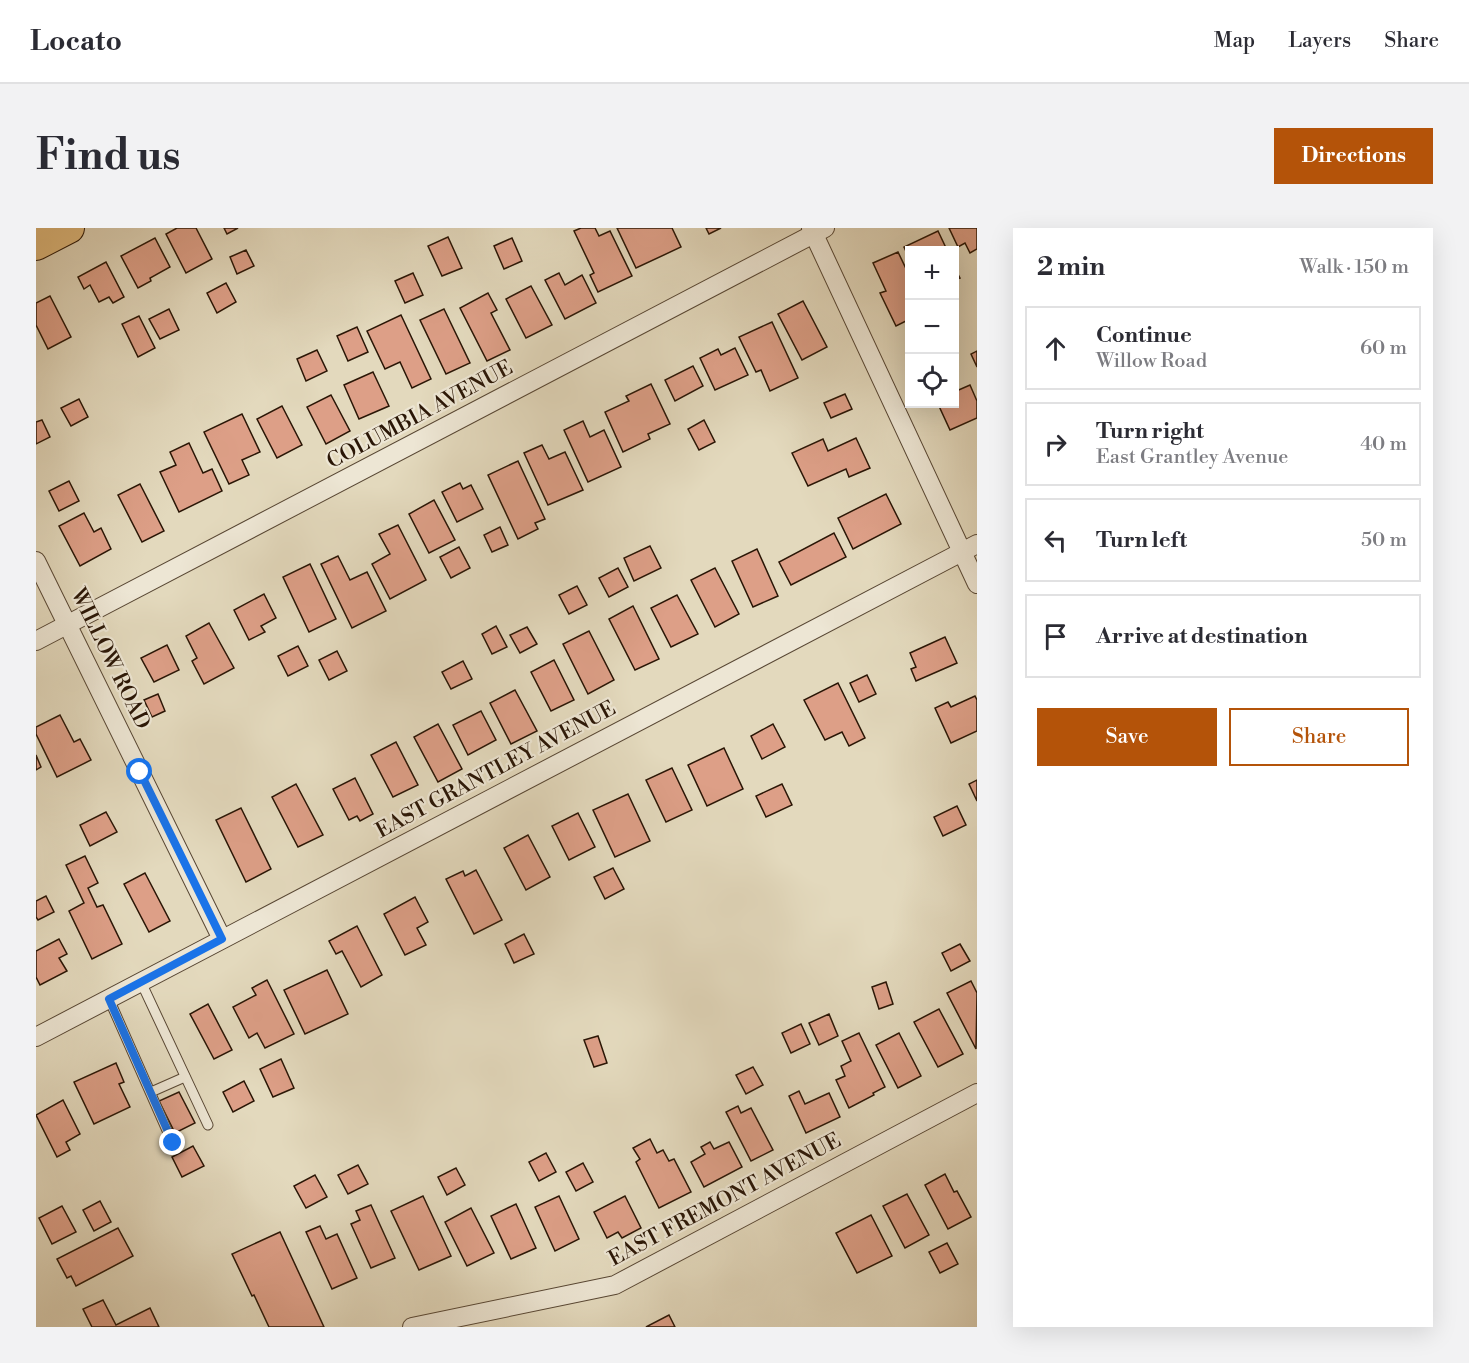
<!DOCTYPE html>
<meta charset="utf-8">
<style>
body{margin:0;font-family:"Libre Bodoni",serif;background:#f2f2f3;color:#2b2b33}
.controls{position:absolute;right:18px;top:18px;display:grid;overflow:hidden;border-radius:0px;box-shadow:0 6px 24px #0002}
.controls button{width:54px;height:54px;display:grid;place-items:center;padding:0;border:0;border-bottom:2px solid #e1e1e2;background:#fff;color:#2b2b33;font:30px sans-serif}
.stop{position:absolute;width:18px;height:18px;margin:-14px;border:4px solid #1a73e8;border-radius:50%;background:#fff}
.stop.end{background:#1a73e8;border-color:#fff;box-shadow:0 2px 6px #0008}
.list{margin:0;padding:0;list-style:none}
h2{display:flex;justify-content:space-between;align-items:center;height:78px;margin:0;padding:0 24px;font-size:26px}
h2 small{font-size:20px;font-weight:400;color:#7c7c81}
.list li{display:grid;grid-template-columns:39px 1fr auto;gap:18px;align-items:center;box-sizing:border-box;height:84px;margin:0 12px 12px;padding:0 12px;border:2px solid #e1e1e2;border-radius:0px}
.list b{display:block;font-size:22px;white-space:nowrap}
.list p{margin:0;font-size:20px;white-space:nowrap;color:#7c7c81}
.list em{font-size:20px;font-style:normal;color:#7c7c81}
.actions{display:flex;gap:12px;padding:18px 24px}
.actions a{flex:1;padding:14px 0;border:2px solid #b45309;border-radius:0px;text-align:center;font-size:21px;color:#b45309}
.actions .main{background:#b45309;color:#fff}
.icon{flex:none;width:33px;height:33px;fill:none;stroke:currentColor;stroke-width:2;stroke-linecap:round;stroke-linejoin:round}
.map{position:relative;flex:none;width:941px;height:1099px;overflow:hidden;border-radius:0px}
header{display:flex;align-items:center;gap:36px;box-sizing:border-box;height:84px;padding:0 30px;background:#fff;border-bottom:2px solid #e1e1e2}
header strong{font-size:28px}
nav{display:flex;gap:33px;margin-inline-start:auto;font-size:21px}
.intro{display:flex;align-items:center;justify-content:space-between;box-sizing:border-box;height:144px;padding:0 36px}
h1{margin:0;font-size:42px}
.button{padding:15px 27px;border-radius:0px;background:#b45309;color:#fff;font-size:21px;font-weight:700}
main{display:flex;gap:36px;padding:0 36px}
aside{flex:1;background:#fff;border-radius:0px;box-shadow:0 6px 24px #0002}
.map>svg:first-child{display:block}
</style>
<header>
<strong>Locato</strong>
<nav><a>Map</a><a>Layers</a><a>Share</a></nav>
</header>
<div class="intro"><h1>Find us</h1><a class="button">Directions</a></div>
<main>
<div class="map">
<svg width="941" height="1099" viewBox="0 0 941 1099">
<rect width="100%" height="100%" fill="#e3d9bd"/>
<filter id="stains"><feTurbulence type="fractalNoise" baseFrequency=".00333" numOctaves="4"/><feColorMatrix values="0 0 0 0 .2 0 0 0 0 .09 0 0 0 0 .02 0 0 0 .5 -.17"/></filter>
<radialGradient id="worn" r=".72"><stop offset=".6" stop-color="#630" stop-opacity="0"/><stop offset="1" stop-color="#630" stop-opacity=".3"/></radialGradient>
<!-- building -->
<g fill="#dd9f87" stroke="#2a1606" stroke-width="1.5">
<polygon points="141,0 160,0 176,31 150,45 130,6"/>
<polygon points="188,0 202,0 191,6"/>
<polygon points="545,0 559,0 563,8 574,3 596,48 562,64 554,47 558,45 538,3"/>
<polygon points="581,0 636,0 645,19 600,40"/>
<polygon points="670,0 685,0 673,6"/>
<polygon points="913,0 941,0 941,21 934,25 929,15 922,19"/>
<polygon points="902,3 911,22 874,22 874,32 868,19"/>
<polygon points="412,9 426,40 406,48 392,18"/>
<polygon points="119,10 134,39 114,50 115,53 102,60 85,28"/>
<polygon points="476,10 486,33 468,41 458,18"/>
<polygon points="210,22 218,38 201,46 194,29"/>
<polygon points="862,24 874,49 874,91 860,98 844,65 850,63 837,35"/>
<polygon points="70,34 88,69 77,75 73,69 63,74 54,57 48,61 42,49"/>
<polygon points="918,39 924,50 918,52"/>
<polygon points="377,45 387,67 369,75 359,53"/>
<polygon points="523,45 529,57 546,47 560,75 529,91 509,52"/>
<polygon points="190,55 200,74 181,85 171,65"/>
<polygon points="495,58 516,97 490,110 470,71"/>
<polygon points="452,65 461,82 455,85 474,122 451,133 424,80"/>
<polygon points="14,68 35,109 12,121 0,97 0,75"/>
<polygon points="767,73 791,119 766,132 742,86"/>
<polygon points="133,81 143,102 124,111 113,91"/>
<polygon points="408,81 434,135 410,146 384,92"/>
<polygon points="365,87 395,151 376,160 364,134 349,141 331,103"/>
<polygon points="103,88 119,120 102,129 86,96"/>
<polygon points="736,94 762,150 734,163 725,142 720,144 703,109"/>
<polygon points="321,99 332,124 312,133 301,108"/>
<polygon points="699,120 712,147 679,162 664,130 682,121 685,127"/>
<polygon points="281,122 291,143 270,153 261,131"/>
<polygon points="941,123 941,139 935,126"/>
<polygon points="657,138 667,158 639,173 629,152"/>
<polygon points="337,144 353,178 323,191 308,157"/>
<polygon points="615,156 634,196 612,206 614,211 587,224 569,184 593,173 590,168"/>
<polygon points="934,157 941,173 941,190 914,202 902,176 918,176 918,164"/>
<polygon points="809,166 816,181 795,190 788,175"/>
<polygon points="295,167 314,203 290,216 271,179"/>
<polygon points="43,171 52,189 35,198 25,180"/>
<polygon points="246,178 266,217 241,230 221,191"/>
<polygon points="206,186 224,224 206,232 213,247 193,256 168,204"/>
<polygon points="6,192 14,209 0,216 0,194"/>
<polygon points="668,192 679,214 663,222 652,201"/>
<polygon points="547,193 554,209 568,202 585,239 552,254 528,202"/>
<polygon points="820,210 834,240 813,249 810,241 772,258 756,225 787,211 792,223"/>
<polygon points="153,215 167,245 176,241 186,263 143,284 124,244 140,237 134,224"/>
<polygon points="506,217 513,231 529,224 547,262 512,277 488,225"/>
<polygon points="482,233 509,291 499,295 502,301 482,311 452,247"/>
<polygon points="33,253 43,273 23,283 13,263"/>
<polygon points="424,255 427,261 435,257 447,281 421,294 406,264"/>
<polygon points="104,256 128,303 106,314 82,267"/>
<polygon points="850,266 865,296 817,321 802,290"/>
<polygon points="398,272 419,312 393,325 373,286"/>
<polygon points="48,285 58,304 65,300 75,321 44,338 23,298"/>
<polygon points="362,297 390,352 354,371 336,336 354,326 343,306"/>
<polygon points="464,299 472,317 456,324 448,307"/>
<polygon points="798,305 810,329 755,357 743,334"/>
<polygon points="614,318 625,340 598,353 588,330"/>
<polygon points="423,319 434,340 415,350 404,329"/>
<polygon points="721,321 742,368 717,379 696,333"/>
<polygon points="302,328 314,352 331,344 350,383 316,400 285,336"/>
<polygon points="274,336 300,391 273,404 247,349"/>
<polygon points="582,340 592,359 573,369 563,350"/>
<polygon points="679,340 703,386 679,399 655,352"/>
<polygon points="541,358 551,377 533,386 523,367"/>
<polygon points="228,366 240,390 225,398 229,404 213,412 198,382"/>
<polygon points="641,367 662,406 635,419 615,380"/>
<polygon points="597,378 623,431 599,442 573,391"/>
<polygon points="173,395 198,440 168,456 156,433 161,430 150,408"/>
<polygon points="460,398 471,419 456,426 446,406"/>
<polygon points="491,399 501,416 484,425 474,407"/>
<polygon points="553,403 578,452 552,466 527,416"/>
<polygon points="909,409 921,435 880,453 875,441 880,439 874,425"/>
<polygon points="131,417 143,442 118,454 105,430"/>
<polygon points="262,418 272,438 252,448 242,428"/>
<polygon points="301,423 311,443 293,452 283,432"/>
<polygon points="518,432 538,472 515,483 495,444"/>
<polygon points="427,433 436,451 415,461 406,444"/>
<polygon points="831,447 840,466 823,474 814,455"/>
<polygon points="802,455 829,510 813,518 806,504 789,512 768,472"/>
<polygon points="479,462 501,503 475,516 454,475"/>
<polygon points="122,466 129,483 116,489 108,472"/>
<polygon points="939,468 941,472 941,503 915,515 899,480 912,474 915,479"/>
<polygon points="445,483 460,512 432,527 417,497"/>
<polygon points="24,487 38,514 44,511 55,532 21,549 0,506 0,499"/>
<polygon points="402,496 426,541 402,554 378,509"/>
<polygon points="737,496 749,519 726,531 715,508"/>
<polygon points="360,514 382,557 357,569 335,527"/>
<polygon points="688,520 707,561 671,578 652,537"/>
<polygon points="0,527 5,539 0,542"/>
<polygon points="636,540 656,582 630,594 610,552"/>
<polygon points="319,550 337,586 324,593 321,588 313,592 297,561"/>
<polygon points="941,552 941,573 933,556"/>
<polygon points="260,556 287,607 262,619 236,569"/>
<polygon points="746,556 756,577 730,589 720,568"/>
<polygon points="592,566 614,613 579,629 557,582"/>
<polygon points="921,578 930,597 907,608 898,589"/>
<polygon points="205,580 235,641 210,654 180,592"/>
<polygon points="70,584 81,604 54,618 44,597"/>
<polygon points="542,585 559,619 533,632 516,598"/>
<polygon points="492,607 514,649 490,662 468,620"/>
<polygon points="49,628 62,655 52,660 61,679 67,677 86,716 56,731 33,683 48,675 30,637"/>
<polygon points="577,640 588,661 569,671 558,649"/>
<polygon points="440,642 466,692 438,706 410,651 427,643 429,648"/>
<polygon points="109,645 134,693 113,704 88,656"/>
<polygon points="10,668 18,684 2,692 0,689 0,673"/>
<polygon points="379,669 392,694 381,700 390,717 369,727 348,686"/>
<polygon points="321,698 346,747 325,759 306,723 300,726 293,713"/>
<polygon points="488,706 498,726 478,735 469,716"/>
<polygon points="23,711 31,726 23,730 31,743 4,757 0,749 0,723"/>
<polygon points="924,716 934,733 915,743 906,725"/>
<polygon points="291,742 312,786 269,806 248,762"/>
<polygon points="231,752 258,806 229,820 221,805 213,810 197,779 220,767 216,760"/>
<polygon points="935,753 941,765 940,821 911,765"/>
<polygon points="850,754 857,776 843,781 836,759"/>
<polygon points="172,776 196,822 178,831 154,786"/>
<polygon points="903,781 927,826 902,839 878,794"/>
<polygon points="793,786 802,808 783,817 773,795"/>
<polygon points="765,796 774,816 755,825 746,805"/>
<polygon points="823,805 849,859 837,865 838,867 813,880 800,852 809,848 805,838 815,833 806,813"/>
<polygon points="863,805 885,848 862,860 840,817"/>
<polygon points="562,808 571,835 558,839 548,812"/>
<polygon points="245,831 258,860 237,869 224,841"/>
<polygon points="80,835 88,854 83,856 94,879 58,896 38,854"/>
<polygon points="717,839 727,857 710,866 700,847"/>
<polygon points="208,853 218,873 197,884 187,864"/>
<polygon points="763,863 769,876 793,865 804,889 770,905 753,868"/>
<polygon points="143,864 159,895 139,905 123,873"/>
<polygon points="27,872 44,906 30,914 34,922 21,929 0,887"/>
<polygon points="702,878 705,885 715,880 737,922 715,933 690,884"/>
<polygon points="614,911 621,925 627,922 633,933 638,931 655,964 623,980 600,934 604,931 597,920"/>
<polygon points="674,914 678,921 693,914 706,939 668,959 655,934 669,926 665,919"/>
<polygon points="157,918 168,938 146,949 136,929"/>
<polygon points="510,925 520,944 503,953 493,934"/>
<polygon points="547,935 557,954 540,963 530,944"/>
<polygon points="322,937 332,956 312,966 302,947"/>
<polygon points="420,940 429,957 411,967 402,949"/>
<polygon points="909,946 918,964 921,963 935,989 912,1001 889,957"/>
<polygon points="279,947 291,969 270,980 258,958"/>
<polygon points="871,966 893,1007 869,1020 847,978"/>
<polygon points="387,968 415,1028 383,1042 355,983"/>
<polygon points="523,968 543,1011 519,1023 499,979"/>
<polygon points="589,968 605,1000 586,1010 582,1004 571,1010 558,984"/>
<polygon points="64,973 75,994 58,1003 47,982"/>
<polygon points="480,976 500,1020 475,1031 455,988"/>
<polygon points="335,977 359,1030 335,1040 315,996 324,992 320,983"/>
<polygon points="26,978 40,1004 16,1016 3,990"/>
<polygon points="435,980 458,1025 431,1038 409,994"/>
<polygon points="835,987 856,1028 821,1045 800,1005"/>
<polygon points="284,998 290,1011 301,1006 321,1050 296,1061 270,1004"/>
<polygon points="82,1000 97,1028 40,1058 35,1048 31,1050 21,1031"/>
<polygon points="244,1004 288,1099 233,1099 218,1067 216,1068 196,1026"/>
<polygon points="911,1015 922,1036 904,1045 893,1024"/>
<polygon points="67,1072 80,1097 114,1080 123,1099 56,1099 47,1081"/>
<polygon points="633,1087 639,1099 610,1099"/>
</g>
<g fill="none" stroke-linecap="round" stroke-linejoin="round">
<defs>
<g id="service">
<polyline points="105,754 172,897"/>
<polyline points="73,771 137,916"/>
<polyline points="115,864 149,849"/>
</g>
<g id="minor">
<polyline points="775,0 941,356"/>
<polyline points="0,333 186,711"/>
<polyline points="0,413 789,0"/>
<polyline points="0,809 941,316"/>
<polyline points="376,1099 579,1057 941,865"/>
</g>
<polyline id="primary" points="0,17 33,0"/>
</defs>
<!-- service casing -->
<use href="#service" stroke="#584734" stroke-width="11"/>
<!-- minor casing -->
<use href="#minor" stroke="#584734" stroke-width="20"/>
<!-- primary casing -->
<use href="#primary" stroke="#2a1606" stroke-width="32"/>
<!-- service -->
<use href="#service" stroke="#ede6d4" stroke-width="9"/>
<!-- minor -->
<use href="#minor" stroke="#ede6d4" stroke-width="18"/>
<!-- primary -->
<use href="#primary" stroke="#e2bc7e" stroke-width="30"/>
</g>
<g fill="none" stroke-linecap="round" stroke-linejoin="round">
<!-- route -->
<polyline stroke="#1a73e8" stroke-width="8" points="104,544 186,711 73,771 137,915"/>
</g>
<g text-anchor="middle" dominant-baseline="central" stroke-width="4.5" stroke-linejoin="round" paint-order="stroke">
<!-- street labels -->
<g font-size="21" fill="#2a1606" stroke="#ede6d4">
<text transform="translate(384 187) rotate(-28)">COLUMBIA AVENUE</text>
<text transform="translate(74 431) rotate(64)">WILLOW ROAD</text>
<text transform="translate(460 542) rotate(-28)">EAST GRANTLEY AVENUE</text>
<text transform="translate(689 972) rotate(-28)">EAST FREMONT AVENUE</text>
</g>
</g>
<rect width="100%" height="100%" filter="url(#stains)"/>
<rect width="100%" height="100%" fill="url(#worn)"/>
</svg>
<div class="controls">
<button>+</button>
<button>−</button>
<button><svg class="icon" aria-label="locate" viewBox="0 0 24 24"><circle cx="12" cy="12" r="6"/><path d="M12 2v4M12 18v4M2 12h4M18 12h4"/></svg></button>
</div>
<div class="stop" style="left:104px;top:544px"></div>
<div class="stop end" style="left:137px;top:915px"></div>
</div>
<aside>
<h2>2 min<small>Walk · 150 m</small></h2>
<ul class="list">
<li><svg class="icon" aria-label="ahead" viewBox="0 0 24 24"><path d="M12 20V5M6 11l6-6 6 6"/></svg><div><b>Continue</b><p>Willow Road</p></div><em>60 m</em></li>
<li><svg class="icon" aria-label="right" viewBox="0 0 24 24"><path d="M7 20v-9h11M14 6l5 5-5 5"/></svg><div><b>Turn right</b><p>East Grantley Avenue</p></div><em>40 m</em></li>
<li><svg class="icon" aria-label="left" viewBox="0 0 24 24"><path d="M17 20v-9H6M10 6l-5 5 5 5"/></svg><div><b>Turn left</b></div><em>50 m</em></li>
<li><svg class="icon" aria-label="arrive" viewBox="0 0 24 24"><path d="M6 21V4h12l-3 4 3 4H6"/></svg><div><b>Arrive at destination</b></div></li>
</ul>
<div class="actions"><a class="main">Save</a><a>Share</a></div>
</aside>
</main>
